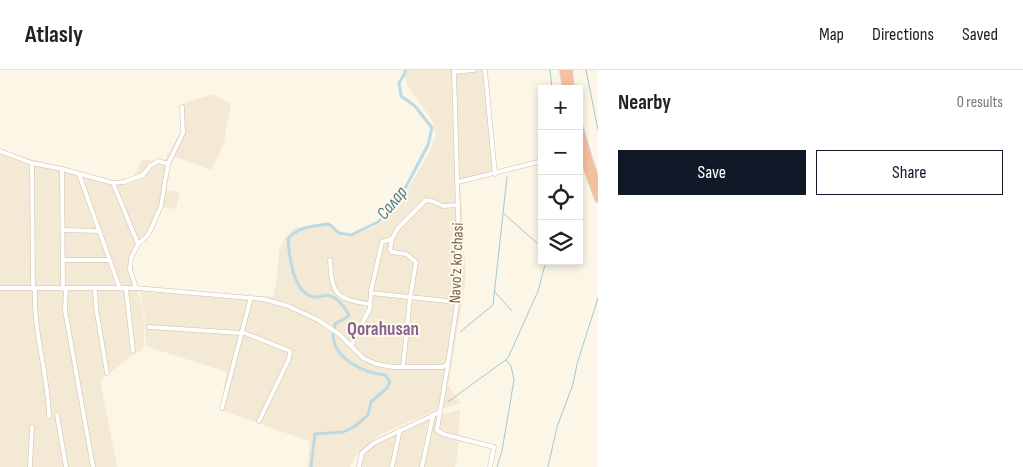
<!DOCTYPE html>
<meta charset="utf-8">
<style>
body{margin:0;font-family:"Sofia Sans Condensed",sans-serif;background:#f6f6f6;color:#222}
.controls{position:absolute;right:15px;top:15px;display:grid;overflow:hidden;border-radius:0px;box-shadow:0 2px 8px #0003}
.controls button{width:45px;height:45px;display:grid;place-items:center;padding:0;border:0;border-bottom:1px solid #e0e0e0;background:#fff;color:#222;font:25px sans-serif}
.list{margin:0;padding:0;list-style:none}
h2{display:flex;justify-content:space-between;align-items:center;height:65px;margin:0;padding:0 20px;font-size:21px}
h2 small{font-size:16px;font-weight:400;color:#767676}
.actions{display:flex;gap:10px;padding:15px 20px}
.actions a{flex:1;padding:11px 0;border:1px solid #111827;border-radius:0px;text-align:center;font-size:18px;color:#111827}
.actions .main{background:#111827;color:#fff}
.icon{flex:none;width:28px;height:28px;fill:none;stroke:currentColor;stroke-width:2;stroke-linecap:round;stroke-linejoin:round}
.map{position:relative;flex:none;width:598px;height:397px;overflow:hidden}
header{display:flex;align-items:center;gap:30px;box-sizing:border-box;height:70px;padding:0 25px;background:#fff;border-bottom:1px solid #e0e0e0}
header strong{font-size:24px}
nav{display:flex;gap:28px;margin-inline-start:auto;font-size:18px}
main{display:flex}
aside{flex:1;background:#fff}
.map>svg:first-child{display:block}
</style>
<header>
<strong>Atlasly</strong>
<nav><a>Map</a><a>Directions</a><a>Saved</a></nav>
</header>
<main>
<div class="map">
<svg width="598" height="397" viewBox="0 0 598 397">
<rect width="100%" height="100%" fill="#fcf6e6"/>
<!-- residential -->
<g fill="#f3e9d4">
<polygon points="405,0 484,0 494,103 460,111 466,209 448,315 461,333 436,340 379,365 356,386 350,397 308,397 309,371 220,340 227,302 145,276 146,254 139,217 273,227 276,214 279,180 285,168 294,158 328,152 346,167 373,158 396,140 430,81 436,65 432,50 406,14"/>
<polygon points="214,24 231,34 224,72 212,100 175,87 169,97 165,120 180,122 176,139 162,137 153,160 137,178 131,190 129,203 137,216 145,253 143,280 131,286 100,311 117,397 0,397 0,79 20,86 115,111 134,106 142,90 165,90 180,63 181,34"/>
<polygon points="460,340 458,382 455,397 356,397 362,385 384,365 436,346"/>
</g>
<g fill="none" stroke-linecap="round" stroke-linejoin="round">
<!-- stream -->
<g stroke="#a1c8d7" stroke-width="1">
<polyline points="550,0 552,19"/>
<polyline points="586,0 598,60"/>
<polyline points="504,144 537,173"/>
<polyline points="495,222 512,241"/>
<polyline points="460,262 493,235 507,107"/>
<polyline points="448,332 508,288 538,221 546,191"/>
<polyline points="497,397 502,381 514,310 511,296 506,290"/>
<polyline points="548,397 557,357 573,314 577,294 598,228"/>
</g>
<!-- canal -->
<path stroke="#bbdae5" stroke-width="3" d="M311 397 315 364 343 362 354 357 368 345 371 332 387 318 390 312 385 305C365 303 335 290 333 266 333 262 335 257 335 254 340 250 345 250 349 245 345 238 339 228 330 226 325 224 319 228 314 227 293 224 289 185 288 169 299 156 313 156 329 154L339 163 351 165 378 152 400 128 428 75 432 58 415 36 401 26 399 13 405 3V0"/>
<defs>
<g id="minor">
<polyline points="484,0 485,1 495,104"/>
<polyline points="454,2 474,0"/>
<polyline points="0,81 32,93 62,99 113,113 124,112 143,105 150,96 158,91 168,94"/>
<polyline points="32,93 33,219"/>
<polyline points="62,99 63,219"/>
<polyline points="79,104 120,219"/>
<polyline points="458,112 542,91"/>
<polyline points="113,113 138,174"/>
<polyline points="63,160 98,161"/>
<polyline points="392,169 390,180 392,182 406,184 416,192 410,228 403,297"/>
<polyline points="63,190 109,190"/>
<path d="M330 190C332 224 335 229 370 234"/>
<polyline points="0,218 136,218 263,229 288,236 318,250 339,264 363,288 376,294 393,297 443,297 448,293 460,214 454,0"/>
<polyline points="136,218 130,200 131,188 138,174 147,166 151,159 161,136 168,94 183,63 182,37"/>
<path d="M35 219C33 262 48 303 49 346"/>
<polyline points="66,219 65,240 93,397"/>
<polyline points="95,219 96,238 107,303"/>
<polyline points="126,219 133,281"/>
<polyline points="371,223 457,232"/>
<polyline points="149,257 241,263"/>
<polyline points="242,262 290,281 289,289 259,351"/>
<polyline points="351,276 370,238 371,221 382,172 392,169 398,158 426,130 432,131 443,136 459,135"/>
<polyline points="448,294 437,360 443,364 494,377 490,397"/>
<polyline points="222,338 251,227"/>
<polyline points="57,345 66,397"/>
<polyline points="30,397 32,357"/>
<polyline points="359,397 362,383 374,373 440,342"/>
<polyline points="392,397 400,360"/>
<polyline points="422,397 433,345"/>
</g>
<g id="highway">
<polyline points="563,0 566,19"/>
<polyline points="569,0 571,19"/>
<polyline points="579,55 589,89 598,116"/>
<polyline points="579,76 598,129"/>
</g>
</defs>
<!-- minor casing -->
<use href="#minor" stroke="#cdbfac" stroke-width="5"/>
<!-- highway casing -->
<use href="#highway" stroke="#dbd5d0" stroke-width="8"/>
<!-- minor -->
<use href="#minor" stroke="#fff" stroke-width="4"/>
<!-- highway -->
<use href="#highway" stroke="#f5c09e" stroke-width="6"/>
</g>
<g text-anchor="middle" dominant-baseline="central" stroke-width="4" stroke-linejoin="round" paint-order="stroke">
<!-- street labels -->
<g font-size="16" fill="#755f4b" stroke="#fffaec">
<text transform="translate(457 193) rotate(-88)">Navo'z ko'chasi</text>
</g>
<!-- water labels -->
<g font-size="18" font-style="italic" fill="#487a8e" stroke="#fffaec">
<text transform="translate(392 133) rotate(-51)">Салар</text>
</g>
<!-- quarter labels -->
<g font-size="19" font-weight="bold" fill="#886391" stroke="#fffaec">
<text x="383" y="259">Qorahusan</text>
</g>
</g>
</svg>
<div class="controls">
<button>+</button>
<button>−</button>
<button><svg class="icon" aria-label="locate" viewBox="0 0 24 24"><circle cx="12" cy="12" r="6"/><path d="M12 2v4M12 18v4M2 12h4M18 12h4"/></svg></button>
<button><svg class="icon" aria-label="layers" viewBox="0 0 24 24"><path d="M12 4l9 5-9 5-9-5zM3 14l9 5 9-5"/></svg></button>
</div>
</div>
<aside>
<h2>Nearby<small>0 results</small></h2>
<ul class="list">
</ul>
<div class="actions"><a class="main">Save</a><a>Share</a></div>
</aside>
</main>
